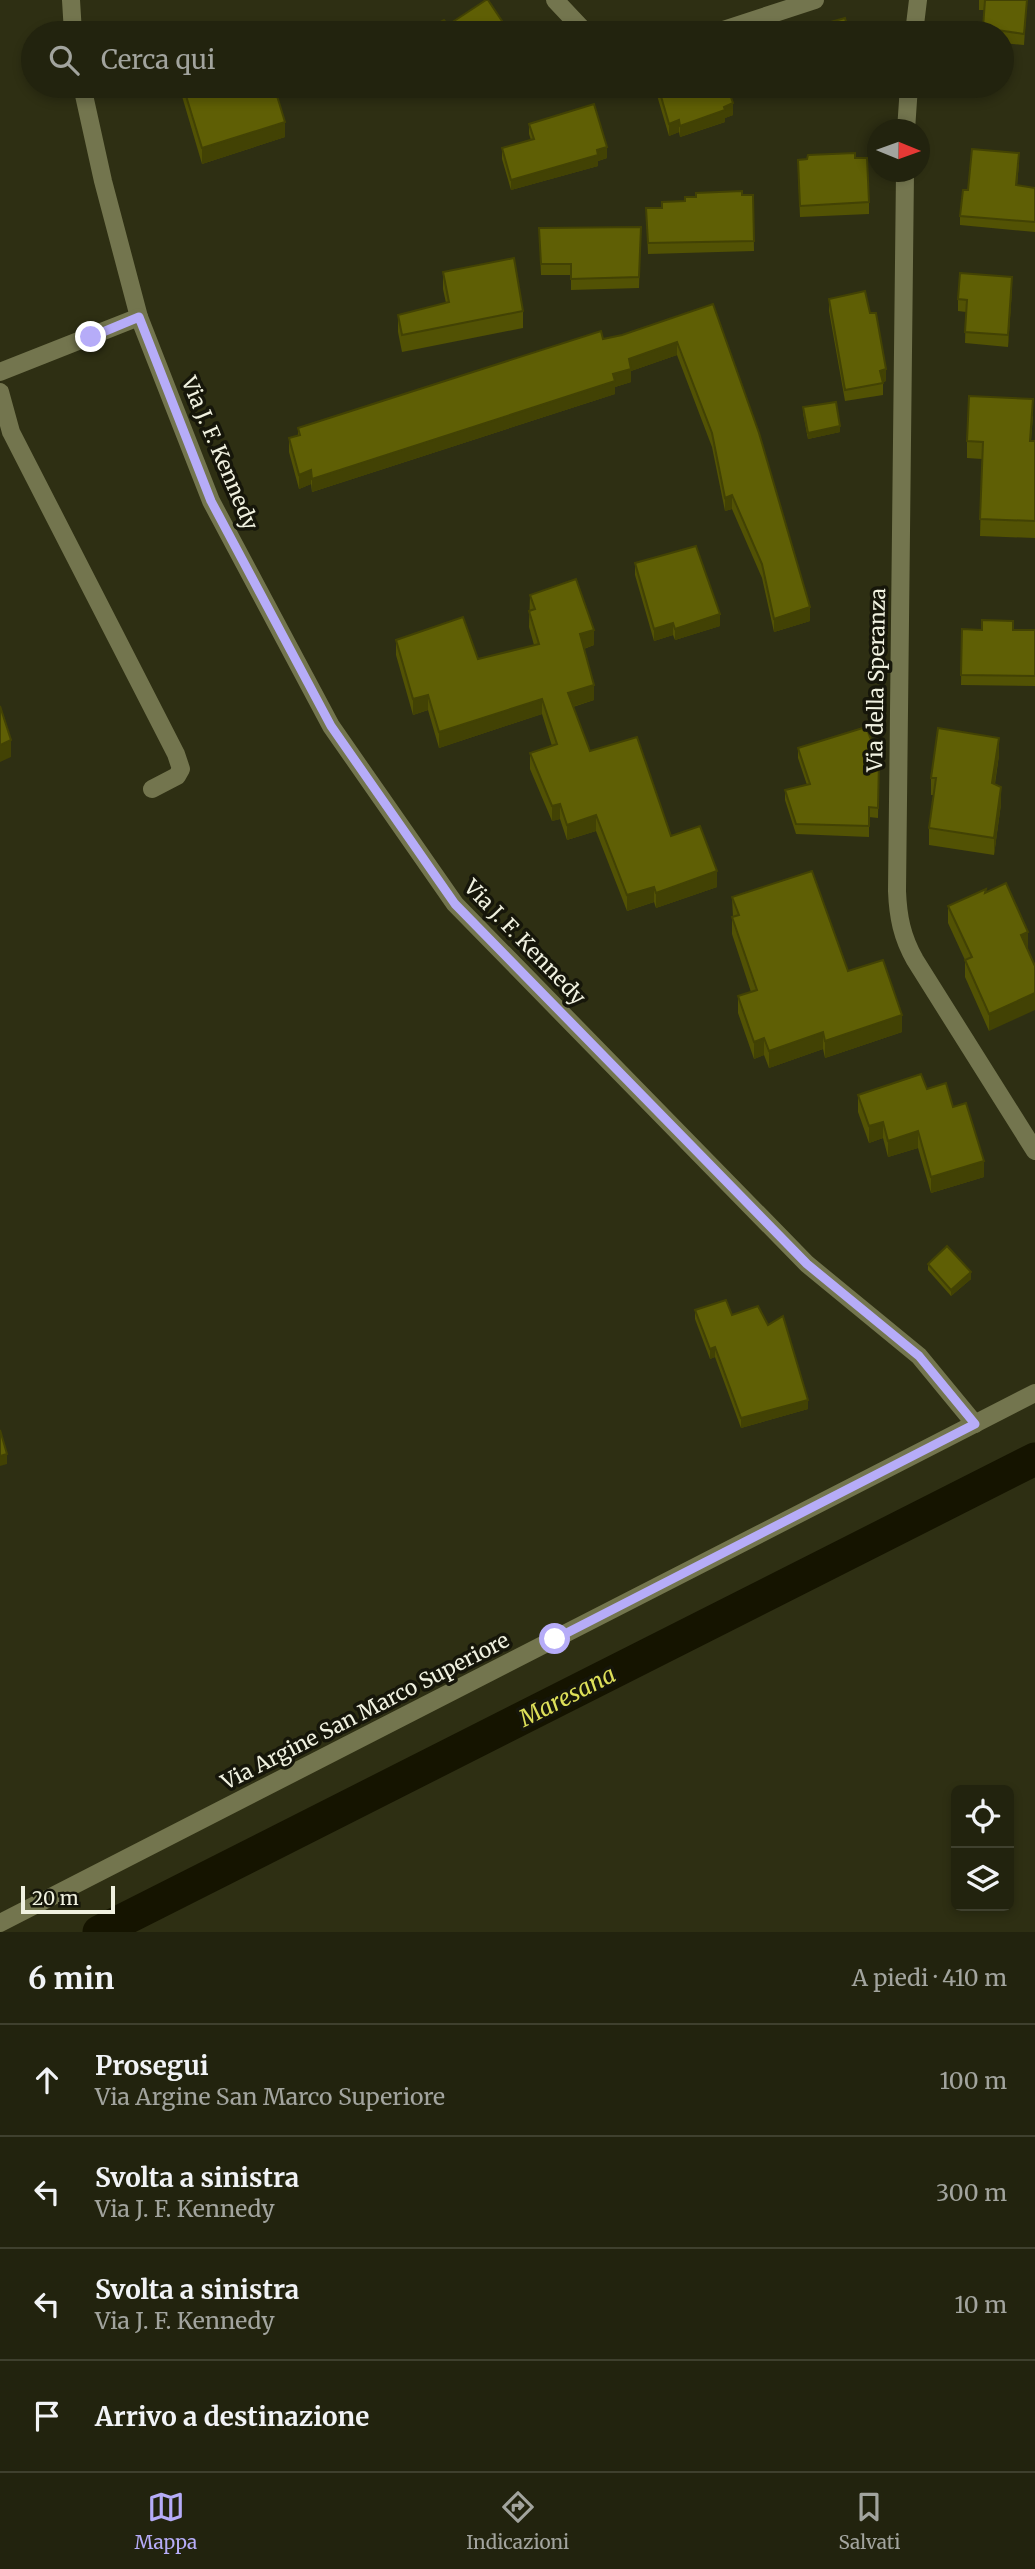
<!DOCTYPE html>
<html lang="it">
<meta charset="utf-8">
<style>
body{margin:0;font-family:Merriweather,serif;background:#2a2b17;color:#f1f3f6}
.controls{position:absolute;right:21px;bottom:21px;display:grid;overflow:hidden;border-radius:10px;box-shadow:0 4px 10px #0003}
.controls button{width:63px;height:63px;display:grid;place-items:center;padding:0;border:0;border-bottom:2px solid #3f402e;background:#22230e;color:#f1f3f6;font:35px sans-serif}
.compass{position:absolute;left:867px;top:119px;width:63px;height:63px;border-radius:50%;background:#22230e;box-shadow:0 4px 10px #0003;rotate:91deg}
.scale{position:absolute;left:21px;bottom:18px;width:94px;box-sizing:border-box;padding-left:7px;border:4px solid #f0f1e0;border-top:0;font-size:19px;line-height:24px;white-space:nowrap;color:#f0f1e0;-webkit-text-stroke:5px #16160a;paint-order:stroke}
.stop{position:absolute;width:21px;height:21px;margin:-16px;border:5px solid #b6acf8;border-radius:50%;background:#fff}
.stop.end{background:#b6acf8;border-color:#fff;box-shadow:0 2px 7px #0008}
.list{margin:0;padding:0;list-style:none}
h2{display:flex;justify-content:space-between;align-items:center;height:91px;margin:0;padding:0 28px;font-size:30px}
h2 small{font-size:23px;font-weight:400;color:#a2a49e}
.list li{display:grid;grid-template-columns:46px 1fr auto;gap:21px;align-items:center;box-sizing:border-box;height:112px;padding:0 28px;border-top:2px solid #3f402e}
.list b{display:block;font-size:26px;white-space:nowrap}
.list p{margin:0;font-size:23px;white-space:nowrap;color:#a2a49e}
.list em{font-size:23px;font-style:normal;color:#a2a49e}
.icon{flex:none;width:38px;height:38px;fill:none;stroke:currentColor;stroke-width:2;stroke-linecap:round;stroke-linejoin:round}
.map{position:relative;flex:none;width:1035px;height:1932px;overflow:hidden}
.search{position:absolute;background:#22230e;box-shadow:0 4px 10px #0003;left:21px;right:21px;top:21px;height:77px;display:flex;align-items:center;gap:18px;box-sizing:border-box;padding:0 24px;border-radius:38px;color:#a2a49e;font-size:26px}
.sheet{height:539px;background:#22230e}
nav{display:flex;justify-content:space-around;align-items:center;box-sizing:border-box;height:98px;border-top:2px solid #3f402e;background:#22230e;font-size:19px;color:#a2a49e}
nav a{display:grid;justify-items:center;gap:4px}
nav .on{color:#b6acf8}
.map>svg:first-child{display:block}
</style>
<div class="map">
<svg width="1035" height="1932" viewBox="0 0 1035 1932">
<rect width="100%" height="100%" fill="#2e2f13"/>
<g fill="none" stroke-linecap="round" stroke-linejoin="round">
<!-- canal -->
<polyline stroke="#151400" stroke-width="33" points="99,1932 1035,1459"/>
<!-- minor -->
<g stroke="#73754e" stroke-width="18">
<polyline points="71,0 73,33"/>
<polyline points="555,0 586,33"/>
<polyline points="714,33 815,0"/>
<polyline points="914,33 918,0"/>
<polyline points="82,86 103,181 139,317 211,501 331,726 455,904 807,1264 919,1356 975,1424"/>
<polyline points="906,130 909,86"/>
<path d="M905 172 897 891C898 917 902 937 915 960L1035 1151"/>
<polyline points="0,372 139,317"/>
<polyline points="0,392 11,432 176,754 181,769 177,776 152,789"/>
<polyline points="0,1923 1035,1393"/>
</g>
</g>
<!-- wall -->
<g fill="#525204">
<polygon points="979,0 1027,0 1024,45 1002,43 1002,33 983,33 984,10 979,10"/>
<polygon points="179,86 274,86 285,137 202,164"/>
<polygon points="656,86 727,86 733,115 725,118 725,122 680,137 679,132 669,136 656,92"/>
<polygon points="529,124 607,158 598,161 598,166 511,190 502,159 502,148 531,140 529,134"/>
<polygon points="855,158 869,202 869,214 800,217 798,172"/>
<polygon points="1019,162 1017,186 1035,188 1035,232 960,225 960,216 968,190"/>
<polygon points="742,195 753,195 754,251 648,254 646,208 662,208 685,201"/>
<polygon points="641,227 639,288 571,290 571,275 541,275 539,228"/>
<polygon points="443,272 523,311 523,328 402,352 398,332 398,315 446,303 443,289"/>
<polygon points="1012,289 1008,347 965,343 966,312 958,311 958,299"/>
<polygon points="829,299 870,313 886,381 883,382 883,395 845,401 829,311"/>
<polygon points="713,304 810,621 774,632 762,578 732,509 725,511 712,447 677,355 631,371 631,382 615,387 615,394 312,492 311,484 299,489 289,452 289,438 298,436 298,428 603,339 622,335"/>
<polygon points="803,407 840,432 808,439 803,413"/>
<polygon points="1033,416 1031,441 1035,441 1035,538 980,536 982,459 967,458 967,441"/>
<polygon points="635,563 720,626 675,640 673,635 654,641 635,575"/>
<polygon points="530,595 594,645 584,649 594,700 573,707 590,751 717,887 656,908 654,902 627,911 596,831 567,840 560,819 552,821 530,769 530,753 552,746 542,714 439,748 428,710 413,715 396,655 396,640 478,659 534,645 529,627"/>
<polygon points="962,629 1035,630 1035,686 961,685"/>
<polygon points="798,748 879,760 878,818 869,817 869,837 796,834 785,800 785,790 807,785 798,758"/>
<polygon points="999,755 995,784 1001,804 994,855 929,845 929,828 934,795 931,795 931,778"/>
<polygon points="986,893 1028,949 989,1031 965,977 965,960 948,923 948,906"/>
<polygon points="732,897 848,971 902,1032 825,1058 823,1049 769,1068 764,1055 754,1059 738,1013 738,996 751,992 732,934 732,917 733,917"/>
<polygon points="927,1089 953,1107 984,1177 931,1193 918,1148 888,1157 883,1138 869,1143 858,1112 858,1095"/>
<polygon points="928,1264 971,1279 951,1296 928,1270"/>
<polygon points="695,1310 732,1315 768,1325 808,1409 741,1428 715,1357 710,1359 695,1319"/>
</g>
<!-- shaded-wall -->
<g fill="#424204">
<polygon points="425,86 436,86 425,93"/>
<polygon points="795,86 802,86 802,91 795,93"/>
<polygon points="803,86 826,86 803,94"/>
<polygon points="733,103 733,115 725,118 725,122 680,137 680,126"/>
<polygon points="679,120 679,132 669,136 669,124"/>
<polygon points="285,122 285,137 202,164 202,148"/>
<polygon points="607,147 607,158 598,161 598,166 511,190 511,180"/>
<polygon points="1012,277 1012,289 1008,347 1008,335"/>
<polygon points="677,342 677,355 631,371 631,382 615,387 615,394 312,492 312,479 613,374 629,359"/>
<polygon points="886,369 886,381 880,383 880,371"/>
<polygon points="840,426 840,432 808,439 808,433"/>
<polygon points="311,470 311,484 299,489 299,475"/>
<polygon points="732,495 732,509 725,511 725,498"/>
<polygon points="810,607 810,621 774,632 774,619"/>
<polygon points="720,614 720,626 675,640 675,629"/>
<polygon points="673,623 673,635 654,641 654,629"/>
<polygon points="594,630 594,645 580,650 580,634"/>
<polygon points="594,685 594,700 568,708 568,693"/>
<polygon points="428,695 428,710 413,715 413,699"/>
<polygon points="542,699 542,714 439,748 439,732"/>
<polygon points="999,738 999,755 992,801 992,783"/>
<polygon points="11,740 11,757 0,762 0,745"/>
<polygon points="1001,787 1001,804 994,855 994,838"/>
<polygon points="560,804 560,819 552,821 552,806"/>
<polygon points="596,815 596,831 567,840 567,825"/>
<polygon points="717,871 717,887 656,908 656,893"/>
<polygon points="654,887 654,902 627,911 627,895"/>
<polygon points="1028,932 1028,949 1021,952 1021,935"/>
<polygon points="1035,993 1035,1010 989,1031 989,1014"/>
<polygon points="902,1015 902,1032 825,1058 825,1041"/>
<polygon points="823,1032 823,1049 769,1068 769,1051"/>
<polygon points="764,1038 764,1055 754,1059 754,1042"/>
<polygon points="883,1122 883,1138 869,1143 869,1126"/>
<polygon points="918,1131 918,1148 888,1157 888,1141"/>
<polygon points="984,1161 984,1177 931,1193 931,1177"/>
<polygon points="971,1272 971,1279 951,1296 951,1290"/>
<polygon points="715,1347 715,1357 710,1359 710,1349"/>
<polygon points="808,1400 808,1409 741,1428 741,1418"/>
<polygon points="7,1454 7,1464 0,1466 0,1456"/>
</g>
<!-- building -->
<g fill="#5f5f05" stroke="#424204" stroke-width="2">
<polygon points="486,0 488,0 510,33 421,33 444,20 448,25"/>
<polygon points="985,0 1027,0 1024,34 983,28"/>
<polygon points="845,18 849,33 791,33"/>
<polygon points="183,86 274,86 285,122 202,148"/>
<polygon points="658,86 727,86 733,103 724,107 725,110 680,126 679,120 669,124"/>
<polygon points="594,104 607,147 597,150 598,155 511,180 502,148 534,139 529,124"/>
<polygon points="972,149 1019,153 1016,185 1035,188 1035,222 960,216 963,190 968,190"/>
<polygon points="855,153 855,158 867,158 869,202 800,206 798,160 807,159 808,155"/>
<polygon points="742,191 742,195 753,195 754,241 648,243 646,208 662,208 662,202 685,201 685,197 696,197 696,193"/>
<polygon points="641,227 639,277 571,279 571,264 541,264 539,228"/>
<polygon points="514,258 523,311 402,335 398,315 449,302 443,272"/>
<polygon points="960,273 1012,277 1008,335 965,332 967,300 958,299"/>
<polygon points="865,291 870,313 876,313 886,369 880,371 883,383 845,390 829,299"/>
<polygon points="713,304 759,433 810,607 774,619 762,564 732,495 725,498 712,433 677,342 629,359 631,369 613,374 615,381 312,479 311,470 299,475 289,438 300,435 298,428 601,331 603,339 622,335"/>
<polygon points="969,396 1033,399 1030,441 1035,441 1035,521 980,519 983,442 967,441"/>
<polygon points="836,402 840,426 808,433 803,407"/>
<polygon points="696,546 720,614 675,629 673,623 654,629 635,563"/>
<polygon points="576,579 594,630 580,634 594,685 568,693 590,751 637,737 671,836 700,826 717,871 656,893 654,887 627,895 596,815 567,825 560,804 552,806 530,753 557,744 542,699 439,732 428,695 413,699 396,640 463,617 478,659 539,644 529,611 535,609 530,595"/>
<polygon points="982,620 1013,621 1013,630 1035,630 1035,676 961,675 962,629 982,630"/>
<polygon points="0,706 11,740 0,745"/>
<polygon points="866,727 879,760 878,808 869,807 869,826 796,824 785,790 810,784 798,748"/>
<polygon points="938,728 999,738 992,783 1001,787 994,838 929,828 936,778 931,778"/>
<polygon points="812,871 848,971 883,960 902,1015 825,1041 823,1032 769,1051 764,1038 754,1042 738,996 757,990 732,917 739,915 732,897"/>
<polygon points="1006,883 1028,932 1021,935 1035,966 1035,993 989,1014 965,960 972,957 948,906 986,889 985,893"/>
<polygon points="921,1074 927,1089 946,1083 953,1107 966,1103 984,1161 931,1177 918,1131 888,1141 883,1122 869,1126 858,1095"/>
<polygon points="947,1246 971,1272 951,1290 928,1264"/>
<polygon points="726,1300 732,1315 758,1306 768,1325 783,1316 808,1400 741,1418 715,1347 710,1349 695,1310"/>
<polygon points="0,1430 7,1454 0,1456"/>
</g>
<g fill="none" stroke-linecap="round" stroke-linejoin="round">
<!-- route -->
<polyline stroke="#b6acf8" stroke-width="9" points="91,337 139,317 211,501 331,726 455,904 807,1264 919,1356 975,1424 555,1639"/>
</g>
<g text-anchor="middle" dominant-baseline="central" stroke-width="7" stroke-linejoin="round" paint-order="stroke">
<!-- street labels -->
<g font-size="21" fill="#f0f1e0" stroke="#16160a">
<text transform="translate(220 453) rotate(67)">Via J. F. Kennedy</text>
<text transform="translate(876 680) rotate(-89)">Via della Speranza</text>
<text transform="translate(525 942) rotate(46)">Via J. F. Kennedy</text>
<text transform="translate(365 1711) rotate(-27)">Via Argine San Marco Superiore</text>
</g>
<!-- water labels -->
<g font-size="23" font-style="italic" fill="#dee059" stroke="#16160a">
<text transform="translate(567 1696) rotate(-27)">Maresana</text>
</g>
</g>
</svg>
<div class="controls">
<button><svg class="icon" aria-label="locate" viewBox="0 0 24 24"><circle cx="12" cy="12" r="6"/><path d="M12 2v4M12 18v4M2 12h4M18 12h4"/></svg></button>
<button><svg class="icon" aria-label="layers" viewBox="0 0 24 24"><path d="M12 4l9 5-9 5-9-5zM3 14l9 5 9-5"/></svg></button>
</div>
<svg class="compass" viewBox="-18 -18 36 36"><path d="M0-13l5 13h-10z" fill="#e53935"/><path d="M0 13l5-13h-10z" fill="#a2a49e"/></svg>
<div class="scale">20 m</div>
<div class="stop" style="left:555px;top:1639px"></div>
<div class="stop end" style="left:91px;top:337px"></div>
<div class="search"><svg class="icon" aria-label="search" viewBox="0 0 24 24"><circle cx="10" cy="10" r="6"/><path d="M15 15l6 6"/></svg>Cerca qui</div>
</div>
<section class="sheet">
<h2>6 min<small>A piedi · 410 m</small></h2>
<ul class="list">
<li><svg class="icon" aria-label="ahead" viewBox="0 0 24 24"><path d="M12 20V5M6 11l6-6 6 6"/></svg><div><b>Prosegui</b><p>Via Argine San Marco Superiore</p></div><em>100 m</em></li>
<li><svg class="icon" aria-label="left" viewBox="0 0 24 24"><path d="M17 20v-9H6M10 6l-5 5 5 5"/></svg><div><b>Svolta a sinistra</b><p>Via J. F. Kennedy</p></div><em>300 m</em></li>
<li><svg class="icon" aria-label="left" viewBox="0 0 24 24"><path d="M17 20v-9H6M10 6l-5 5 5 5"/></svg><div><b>Svolta a sinistra</b><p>Via J. F. Kennedy</p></div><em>10 m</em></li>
<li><svg class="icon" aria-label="arrive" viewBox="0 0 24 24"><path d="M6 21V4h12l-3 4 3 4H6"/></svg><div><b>Arrivo a destinazione</b></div></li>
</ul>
</section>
<nav>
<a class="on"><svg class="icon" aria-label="map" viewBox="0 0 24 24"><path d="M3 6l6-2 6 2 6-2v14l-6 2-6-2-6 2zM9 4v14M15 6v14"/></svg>Mappa</a>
<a><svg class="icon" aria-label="directions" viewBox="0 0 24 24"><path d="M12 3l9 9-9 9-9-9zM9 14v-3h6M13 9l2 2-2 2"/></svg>Indicazioni</a>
<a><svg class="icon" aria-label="saved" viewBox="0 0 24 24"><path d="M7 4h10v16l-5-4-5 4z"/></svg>Salvati</a>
</nav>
